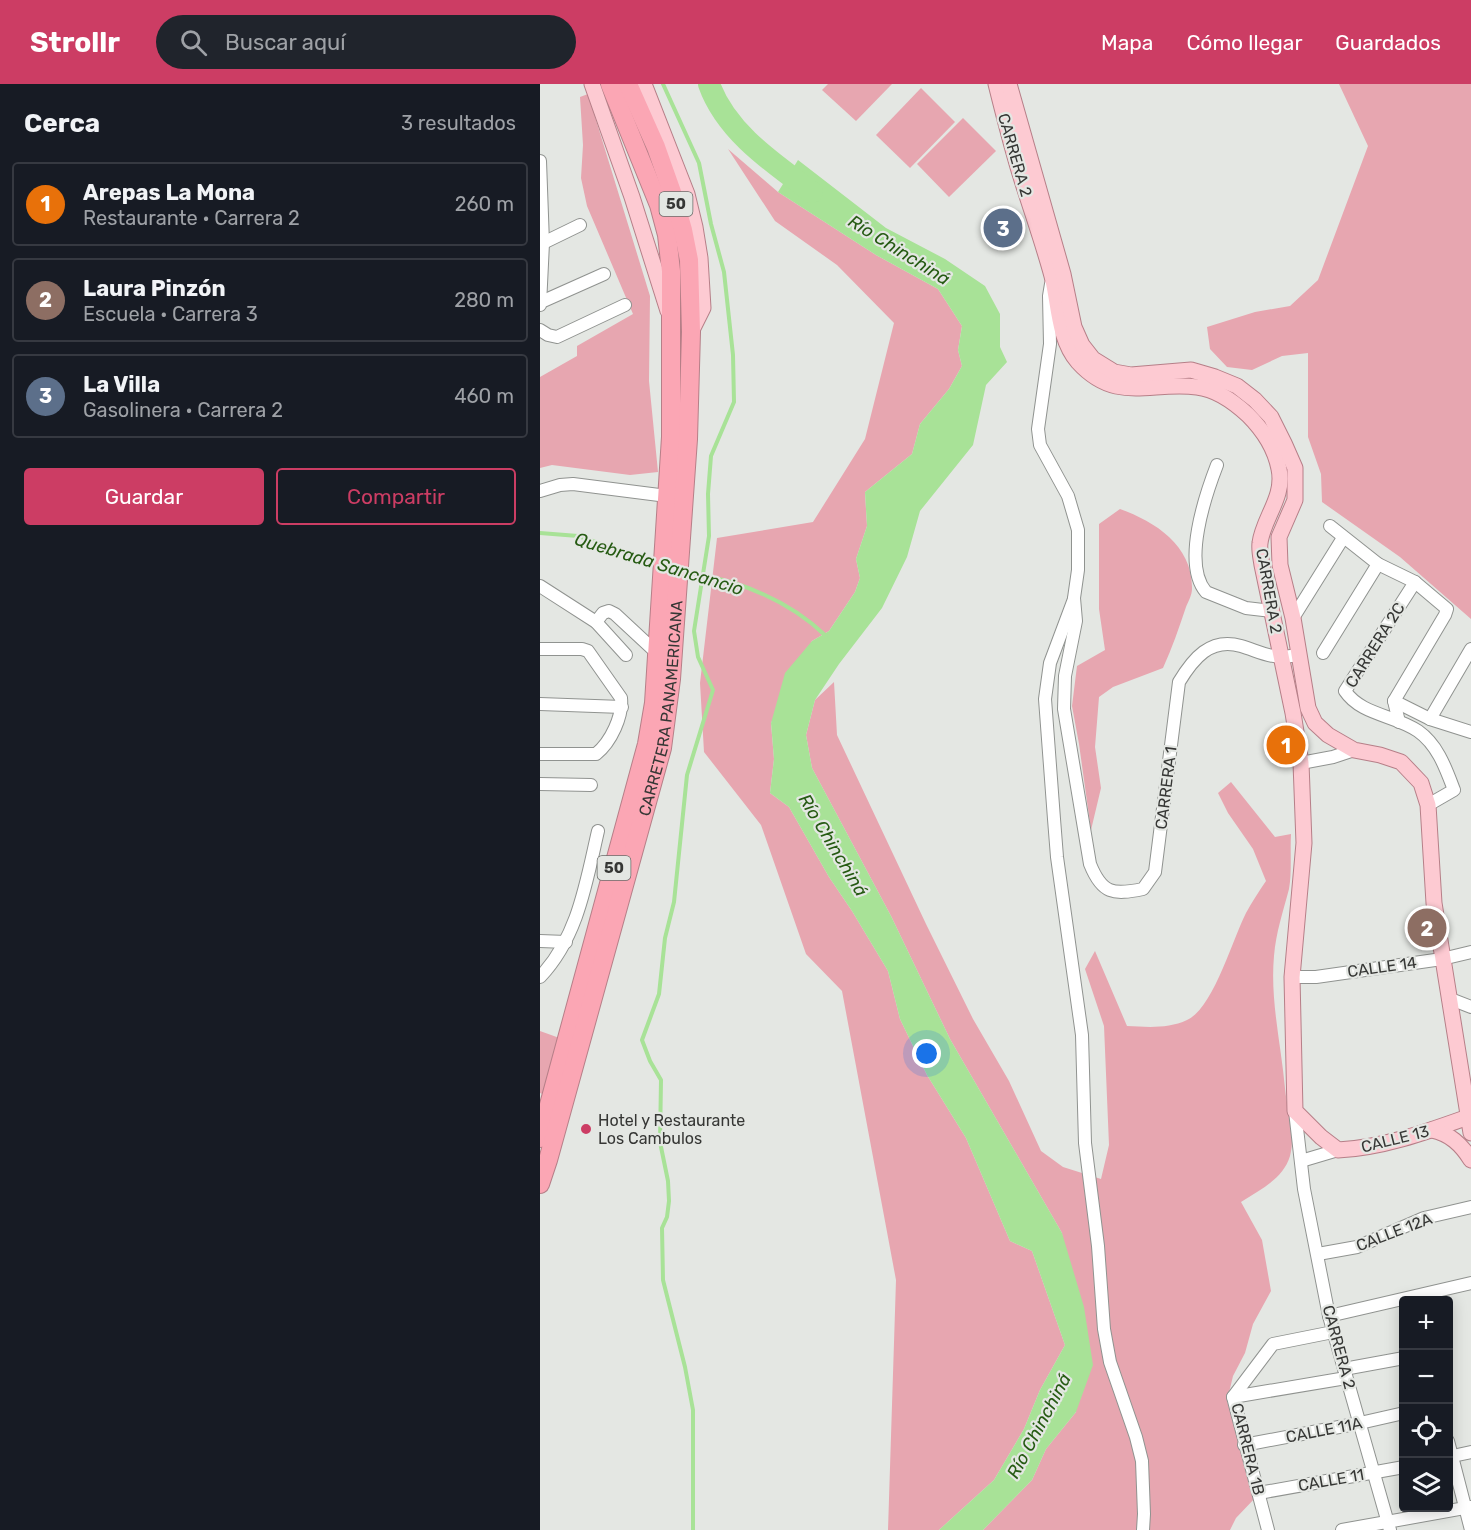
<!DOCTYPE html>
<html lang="es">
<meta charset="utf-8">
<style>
body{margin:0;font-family:Rubik,sans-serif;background:#20242c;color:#f1f3f6}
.controls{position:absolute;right:18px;bottom:18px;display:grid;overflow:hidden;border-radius:6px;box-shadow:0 3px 15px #0003}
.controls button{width:54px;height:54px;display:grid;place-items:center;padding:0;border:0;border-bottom:2px solid #363941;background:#171b24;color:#f1f3f6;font:30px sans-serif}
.you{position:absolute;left:387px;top:970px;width:21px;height:21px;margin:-15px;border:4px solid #fff;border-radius:50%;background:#1a73e8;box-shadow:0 0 0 9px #1a73e833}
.badge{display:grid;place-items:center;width:39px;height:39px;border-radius:50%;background:#cc3d64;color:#fff;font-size:20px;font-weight:700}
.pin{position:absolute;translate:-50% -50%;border:3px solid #fff;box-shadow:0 2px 6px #0006}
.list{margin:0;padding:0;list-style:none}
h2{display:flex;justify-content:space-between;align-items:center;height:78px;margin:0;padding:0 24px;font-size:26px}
h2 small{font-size:20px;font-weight:400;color:#9ea1a6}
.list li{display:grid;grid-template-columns:39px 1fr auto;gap:18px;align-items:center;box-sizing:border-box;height:84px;margin:0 12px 12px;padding:0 12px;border:2px solid #363941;border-radius:6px}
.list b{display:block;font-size:22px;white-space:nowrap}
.list p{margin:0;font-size:20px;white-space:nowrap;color:#9ea1a6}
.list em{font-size:20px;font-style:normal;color:#9ea1a6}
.actions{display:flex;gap:12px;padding:18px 24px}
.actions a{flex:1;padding:14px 0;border:2px solid #cc3d64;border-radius:6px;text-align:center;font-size:21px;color:#cc3d64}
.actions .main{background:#cc3d64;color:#fff}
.icon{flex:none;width:33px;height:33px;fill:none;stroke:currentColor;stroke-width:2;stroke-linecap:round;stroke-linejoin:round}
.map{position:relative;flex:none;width:931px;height:1446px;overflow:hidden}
header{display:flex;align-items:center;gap:36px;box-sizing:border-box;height:84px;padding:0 30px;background:#cc3d64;color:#fff}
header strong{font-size:28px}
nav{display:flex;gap:33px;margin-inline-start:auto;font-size:21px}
.search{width:420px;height:54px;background:#20242c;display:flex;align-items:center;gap:15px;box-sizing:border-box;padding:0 21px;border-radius:33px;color:#9ea1a6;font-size:22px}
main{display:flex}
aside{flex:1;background:#171b24}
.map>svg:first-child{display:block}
</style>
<header>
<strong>Strollr</strong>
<div class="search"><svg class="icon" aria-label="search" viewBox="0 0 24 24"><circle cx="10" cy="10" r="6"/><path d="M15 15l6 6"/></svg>Buscar aquí</div>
<nav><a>Mapa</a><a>Cómo llegar</a><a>Guardados</a></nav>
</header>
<main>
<aside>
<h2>Cerca<small>3 resultados</small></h2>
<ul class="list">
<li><span class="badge" style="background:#e8710a">1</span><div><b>Arepas La Mona</b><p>Restaurante · Carrera 2</p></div><em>260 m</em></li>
<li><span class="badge" style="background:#8d6e63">2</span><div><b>Laura Pinzón</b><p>Escuela · Carrera 3</p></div><em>280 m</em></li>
<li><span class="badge" style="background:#5c6f8a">3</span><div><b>La Villa</b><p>Gasolinera · Carrera 2</p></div><em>460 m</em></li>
</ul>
<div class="actions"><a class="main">Guardar</a><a>Compartir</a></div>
</aside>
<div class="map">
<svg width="931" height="1446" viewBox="0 0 931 1446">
<rect width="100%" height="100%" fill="#e4e7e3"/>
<!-- green -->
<g fill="#e7a6b0">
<polygon points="288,0 352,0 316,37 282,6"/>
<polygon points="799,0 931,0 931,535 860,473 782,418 781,390 768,353 768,269 742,272 712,286 687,283 670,265 667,243 715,228 750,222 778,196 828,62"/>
<polygon points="381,4 415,38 370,84 336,51"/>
<polygon points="48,10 110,212 109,297 118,388 90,391 12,381 0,384 0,293 37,272 37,262 93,230 47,122 41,94 43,61 40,13"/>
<polygon points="423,34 456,67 409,113 377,80"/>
<polygon points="188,65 238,108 336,171 398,205 422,242 418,266 422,282 409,305 380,340 372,370 325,408 327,442 316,475 320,494 315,508 289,547 272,557 231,639 234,675 230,709 249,723 289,793 312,827 348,887 360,935 387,991 426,1054 470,1157 492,1167 525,1261 500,1306 484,1345 454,1396 399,1446 348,1446 356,1196 302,907 266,870 221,741 164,668 160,599 177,454 273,438 325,355 354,239 297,181 235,137"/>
<path d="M580 425C616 438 653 462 652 505 652 511 648 518 646 523 639 544 632 564 623 584L573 603 559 613 555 663 561 704 551 746 539 660 532 622 537 582 565 566 559 525V440Z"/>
<path d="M294 598 297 651 386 840 433 935 469 997 501 1067 523 1083 561 1095 569 1061 564 942 545 885 555 867 587 942C607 943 628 945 647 936 673 925 693 854 706 829 712 818 719 807 726 797L713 765 688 729 678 709 691 698 735 753 751 750C750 768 752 788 749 805 743 828 736 848 734 872 730 916 741 960 745 1004 747 1027 756 1049 750 1072 743 1095 721 1105 701 1118L722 1156 731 1207 713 1240 705 1269 693 1292 687 1317 716 1413 696 1434 690 1446H443L492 1396 506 1365 536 1328 522 1149 410 955 351 832 272 684 266 651 275 616Z"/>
<polygon points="0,947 25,956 7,1012 0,1009"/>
</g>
<!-- water -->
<polygon fill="#a8e297" points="258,76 346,144 405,175 445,202 460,230 460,263 467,278 446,301 433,361 380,427 367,473 342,524 299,580 275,616 266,651 272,684 351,832 410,955 522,1149 544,1223 553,1281 536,1328 506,1365 492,1396 443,1446 399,1446 454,1396 484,1345 500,1306 525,1261 492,1167 470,1157 426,1054 387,991 360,935 348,887 312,827 289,793 249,723 230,709 234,675 231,639 245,589 272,557 289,547 315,508 320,494 316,475 327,442 325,408 372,370 380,340 409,305 422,282 418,266 422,242 398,205 336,171 238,108"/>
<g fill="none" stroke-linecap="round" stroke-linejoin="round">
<!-- stream -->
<g stroke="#a8e297" stroke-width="4">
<polyline points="123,0 159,79 171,140 184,188 193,271 194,318 171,372 168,410 169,452 154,547 158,573 173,606 147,691 134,818 125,854 119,910 102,956 110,977 121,996 120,1058 128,1097 129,1117 127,1133 122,1144 123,1196 145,1283 153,1326 153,1446"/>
<polyline points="0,449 38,452 118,479"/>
<path d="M145 487C160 492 176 494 191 498 226 509 260 527 286 552"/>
</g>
<!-- river -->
<path stroke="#a8e297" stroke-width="22" d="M169 0C186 48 233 79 272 108"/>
<defs>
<g id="minor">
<polyline points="0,77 3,159 0,221"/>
<polyline points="3,159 40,141"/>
<path d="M511 200 509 212 510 260 498 345 500 361 528 412 538 446V486L534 514 536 537 525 592 524 625 550 780C562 810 573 811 603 805L615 788 639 598C653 575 670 553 701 562 715 566 727 573 742 573 748 573 754 571 760 571"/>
<polyline points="1,218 64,190"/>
<polyline points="0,246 8,251 17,253 85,221"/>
<path d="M677 381C665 412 642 480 666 508L706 524 732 527"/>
<polyline points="0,407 20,401 33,400 127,412"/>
<polyline points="790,442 838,480 875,498 907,525 905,531 854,617 859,638"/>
<path d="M875 498 805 607C821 631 855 631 878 647 898 661 906 685 914 706L888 721"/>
<polyline points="0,502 56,538 86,571"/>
<polyline points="534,515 510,579 505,615 514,735 517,773 542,951 545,1059 558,1162 564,1245 570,1278 596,1353 602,1377 604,1430 603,1446"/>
<polyline points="753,534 803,454"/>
<polyline points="56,538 63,529 69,527 75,530 117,569"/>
<path d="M0 565H42L48 567 81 614C83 632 71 658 56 670H0"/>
<polyline points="783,569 838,480"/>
<polyline points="854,617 890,635 931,648"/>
<polyline points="0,620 82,623"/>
<polyline points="890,635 931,565"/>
<polyline points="761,679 793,673 814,666"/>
<polyline points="0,700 51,701"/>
<polyline points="0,857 26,858"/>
<path d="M0 893C38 853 46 799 58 747"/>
<polyline points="752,893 776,893 902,875 931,868"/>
<polyline points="908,914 931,923"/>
<polyline points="755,1027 764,1105 789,1232 850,1446"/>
<polyline points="761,1077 798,1066"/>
<polyline points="778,1170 817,1163 884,1134 931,1123"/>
<polyline points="789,1232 931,1199"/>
<polyline points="804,1285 864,1274"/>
<polyline points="693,1313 806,1294"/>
<polyline points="908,1357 931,1446"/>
<polyline points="704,1361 820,1339 864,1329"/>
<polyline points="908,1373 931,1368"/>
<polyline points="719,1409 864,1383"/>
<polyline points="728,1446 693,1313 733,1260 793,1248"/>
<polyline points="802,1446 931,1423"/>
</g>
<g id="major">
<polyline points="52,0 92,113 128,227"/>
<polyline points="104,0 147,110 155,143 160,174 163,224 151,248"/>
<path d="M456 0C463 28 470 56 478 83 489 120 502 155 512 192 519 220 518 255 538 278 576 320 610 297 657 303 675 305 694 318 708 331 722 345 735 364 739 385 745 413 723 434 720 459 719 466 721 474 722 481L753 629 761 679 764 759 752 893 755 1027 781 1053 798 1066C842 1064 886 1048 928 1033"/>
<polyline points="469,0 523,190 534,243 542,261 553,275 574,288 591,291 651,286 675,293 697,302 715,316 731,333 744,359 755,384 755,416 739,453 740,481 753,534 768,624 775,639 788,651 814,666 840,671 861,678 881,699 888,721 894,819 931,1049"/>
<path d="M892 1046C910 1050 921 1060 931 1076"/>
</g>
<g id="highway">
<polyline points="0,1054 107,660 114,619 131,353 131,187 127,151 119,121 70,0"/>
<path id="s1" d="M0 1100 8 1076 122 664 131 595 148 355 151 248 149 176 143 146 133 111 116 63 88 0"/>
</g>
</defs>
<!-- minor casing -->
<use href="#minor" stroke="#909390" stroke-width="14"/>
<!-- major casing -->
<use href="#major" stroke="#b67f88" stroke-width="17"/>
<!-- highway casing -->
<use href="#highway" stroke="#b67f88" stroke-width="20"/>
<!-- minor -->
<use href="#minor" stroke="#fff" stroke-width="12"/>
<!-- major -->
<use href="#major" stroke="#fdcad2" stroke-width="15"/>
<!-- highway -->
<use href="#highway" stroke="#fba6b4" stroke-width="18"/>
</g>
<!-- markers -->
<circle fill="#cc3d64" stroke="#e4e7e3" stroke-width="2" cx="46" cy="1045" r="6"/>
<g text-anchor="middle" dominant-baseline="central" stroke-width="4.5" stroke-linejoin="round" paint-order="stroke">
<!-- shield labels -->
<g fill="#e4e7e3" stroke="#6a6c69" stroke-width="1.5">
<rect x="119.5" y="108" width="33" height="24" rx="4.5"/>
<rect x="57.5" y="772" width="33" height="24" rx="4.5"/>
</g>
<g font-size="15" font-weight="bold" fill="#363735">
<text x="136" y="120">50</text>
<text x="74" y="784">50</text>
</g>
<!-- street labels -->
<g font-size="16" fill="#363735" stroke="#e4e7e3">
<text transform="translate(475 71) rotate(74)">CARRERA 2</text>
<text transform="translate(729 507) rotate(80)">CARRERA 2</text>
<text transform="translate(835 561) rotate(-58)">CARRERA 2C</text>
<text stroke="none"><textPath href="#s1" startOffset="492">CARRETERA PANAMERICANA</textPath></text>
<text transform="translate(626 704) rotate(-83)">CARRERA 1</text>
<text transform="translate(842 883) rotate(-8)">CALLE 14</text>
<text transform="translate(855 1055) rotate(-14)">CALLE 13</text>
<text transform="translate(854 1148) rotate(-21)">CALLE 12A</text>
<text transform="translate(799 1263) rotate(75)">CARRERA 2</text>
<text transform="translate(784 1346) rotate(-11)">CALLE 11A</text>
<text transform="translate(708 1365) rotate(76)">CARRERA 1B</text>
<text transform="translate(791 1396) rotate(-10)">CALLE 11</text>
</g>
<!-- poi labels -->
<g font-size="16" fill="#363735" stroke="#e4e7e3" text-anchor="start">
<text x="58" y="1036">Hotel y Restaurante<tspan x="58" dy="18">Los Cambulos</tspan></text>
</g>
<!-- water labels -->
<g font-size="18" font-style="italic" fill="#265b13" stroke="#e4e7e3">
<text transform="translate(359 166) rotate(32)">Río Chinchiná</text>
<text transform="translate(119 480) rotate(17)">Quebrada Sancancio</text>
<text transform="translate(293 761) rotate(59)">Río Chinchiná</text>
<text transform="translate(499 1342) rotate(-62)">Río Chinchiná</text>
</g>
</g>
</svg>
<div class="controls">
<button>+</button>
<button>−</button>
<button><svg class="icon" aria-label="locate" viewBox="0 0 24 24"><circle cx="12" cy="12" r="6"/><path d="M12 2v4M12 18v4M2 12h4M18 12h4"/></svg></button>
<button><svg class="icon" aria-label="layers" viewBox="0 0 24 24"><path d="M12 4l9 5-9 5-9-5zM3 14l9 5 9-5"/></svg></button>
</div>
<div class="you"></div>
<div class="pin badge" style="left:746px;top:661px;background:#e8710a">1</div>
<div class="pin badge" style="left:887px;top:844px;background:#8d6e63">2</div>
<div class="pin badge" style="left:463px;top:144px;background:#5c6f8a">3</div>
</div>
</main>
